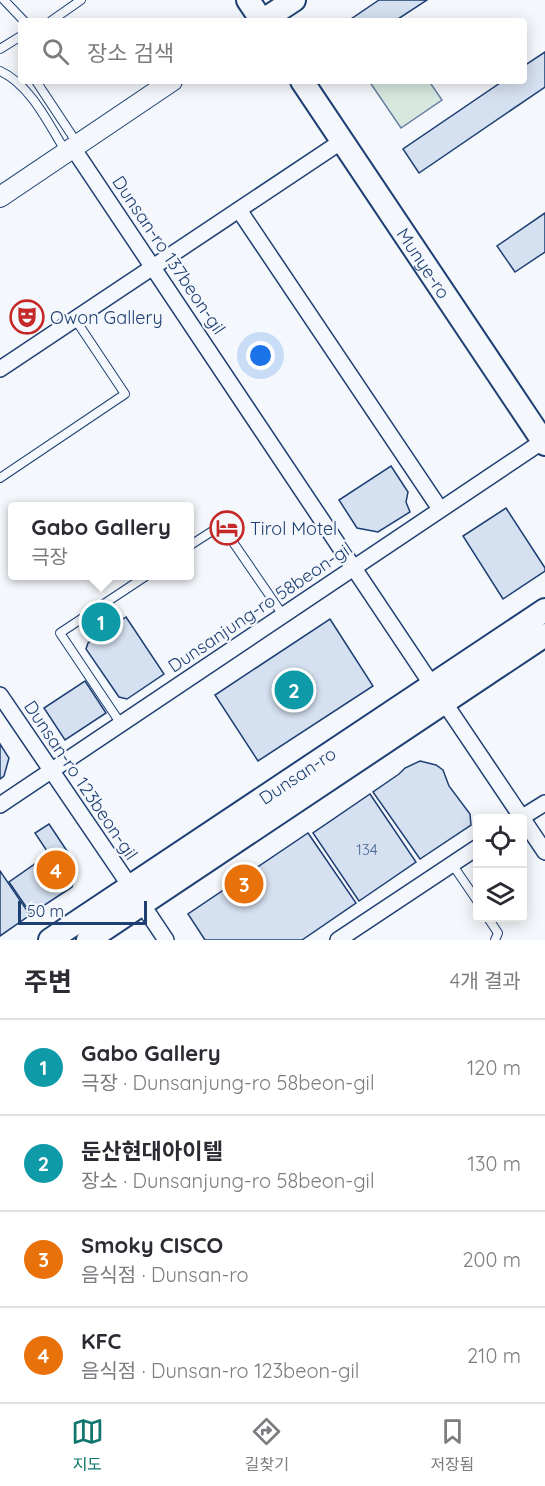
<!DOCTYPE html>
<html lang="ko">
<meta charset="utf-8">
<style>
body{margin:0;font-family:Quicksand,"Noto Sans KR",sans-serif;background:#f2f2f3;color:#2b2b33}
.controls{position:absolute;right:18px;bottom:18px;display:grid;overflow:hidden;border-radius:6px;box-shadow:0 3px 15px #0003}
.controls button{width:54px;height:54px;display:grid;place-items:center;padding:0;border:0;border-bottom:2px solid #e1e1e2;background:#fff;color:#2b2b33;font:30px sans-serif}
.scale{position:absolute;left:18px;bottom:15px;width:129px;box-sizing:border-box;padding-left:6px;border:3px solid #1d3f73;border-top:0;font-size:16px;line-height:21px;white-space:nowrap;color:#1d3f73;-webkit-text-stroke:4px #f4f7fb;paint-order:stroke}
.you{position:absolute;left:261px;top:356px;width:21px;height:21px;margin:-15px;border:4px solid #fff;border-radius:50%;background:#1a73e8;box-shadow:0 0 0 9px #1a73e833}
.badge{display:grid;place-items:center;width:39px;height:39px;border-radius:50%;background:#0f766e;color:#fff;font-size:20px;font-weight:700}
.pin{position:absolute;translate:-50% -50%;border:3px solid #fff;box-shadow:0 2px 6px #0006}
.popup{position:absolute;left:8px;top:502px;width:186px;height:78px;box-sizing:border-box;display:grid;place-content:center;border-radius:6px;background:#fff;filter:drop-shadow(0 2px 4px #0005);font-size:20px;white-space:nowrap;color:#7c7c81}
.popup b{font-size:22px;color:#2b2b33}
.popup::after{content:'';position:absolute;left:50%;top:100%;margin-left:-12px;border:12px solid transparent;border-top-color:#fff}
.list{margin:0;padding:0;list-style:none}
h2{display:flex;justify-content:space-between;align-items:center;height:78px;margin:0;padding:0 24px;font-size:26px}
h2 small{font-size:20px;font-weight:400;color:#7c7c81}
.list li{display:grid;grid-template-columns:39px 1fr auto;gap:18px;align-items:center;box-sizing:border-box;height:96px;padding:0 24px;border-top:2px solid #e1e1e2}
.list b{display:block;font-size:22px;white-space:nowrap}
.list p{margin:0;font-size:20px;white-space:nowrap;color:#7c7c81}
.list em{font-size:20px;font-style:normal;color:#7c7c81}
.icon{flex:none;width:33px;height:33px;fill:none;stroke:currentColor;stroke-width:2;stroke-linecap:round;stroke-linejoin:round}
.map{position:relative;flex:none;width:545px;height:940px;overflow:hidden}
.search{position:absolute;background:#fff;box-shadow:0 3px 15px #0003;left:18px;right:18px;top:18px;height:66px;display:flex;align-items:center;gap:15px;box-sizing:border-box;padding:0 21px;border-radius:6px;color:#7c7c81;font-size:22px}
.sheet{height:462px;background:#fff}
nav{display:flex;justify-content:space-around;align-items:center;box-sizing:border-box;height:84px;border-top:2px solid #e1e1e2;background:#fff;font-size:16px;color:#7c7c81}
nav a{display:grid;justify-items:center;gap:3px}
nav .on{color:#0f766e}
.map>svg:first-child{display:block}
</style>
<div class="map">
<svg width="545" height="940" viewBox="0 0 545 940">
<rect width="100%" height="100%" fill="#f4f7fb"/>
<!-- green -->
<polygon fill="#d7e8df" stroke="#687fa3" stroke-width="1.5" points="369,81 429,81 442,100 401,128"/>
<!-- building -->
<g fill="#d5e0f0" stroke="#1d3f73" stroke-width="1.5">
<polygon points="379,0 427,0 395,21 348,21"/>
<polygon points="545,52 545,87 419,173 403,149 503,81 524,81 524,66"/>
<polygon points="545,213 545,252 515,272 497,246"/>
<polygon points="391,466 408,492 406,502 410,512 378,532 357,528 339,500"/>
<polygon points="506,508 545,568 545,571 503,599 463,536"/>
<polygon points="126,617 164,674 127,699 119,697 86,649 88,643"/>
<polygon points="330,619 373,686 258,761 215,695"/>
<polygon points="85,681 106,713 65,740 44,708"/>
<polygon points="0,744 9,758 4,776 0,779"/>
<polygon points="420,761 436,765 443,770 449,786 470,814 471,825 420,859 373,792 399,774 405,768"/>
<polygon points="370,794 416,862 359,901 313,833"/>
<polygon points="49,824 77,866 72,887 31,914 9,882 49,854 35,833"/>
<polygon points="308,833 356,903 302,940 205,940 188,914"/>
<polygon points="0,871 30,915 0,936"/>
</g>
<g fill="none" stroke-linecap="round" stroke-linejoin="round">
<defs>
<g id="service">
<polyline points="4,0 24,21"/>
<polyline points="51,21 81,0"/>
<polyline points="0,49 21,36"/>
<path d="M0 71C31 85 49 125 66 152"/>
<polyline points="36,81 77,143"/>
<polyline points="0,478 125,394 75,319"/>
<polyline points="189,546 214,530 226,532 283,615"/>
<polyline points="121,724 60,633 146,576"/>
<polyline points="452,864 478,902"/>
<polyline points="488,918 498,933 495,940"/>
</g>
<g id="minor">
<polyline points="73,148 432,685"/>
<polyline points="239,210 440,509"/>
<polyline points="0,369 342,141"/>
<polyline points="0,695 130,886"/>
<polyline points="444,702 545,852"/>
<polyline points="0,805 543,441"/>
<polyline points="521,818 545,803"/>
<polyline points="142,904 166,940"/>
<polyline points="338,940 478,847"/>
</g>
<polyline id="tertiary" points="0,197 172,81"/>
<g id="secondary">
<polyline points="248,0 262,21"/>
<polyline points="262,21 294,0"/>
<path id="s1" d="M302 81 545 444"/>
<path id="s2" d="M50 940 545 610"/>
<polyline points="88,940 545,635"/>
</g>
</defs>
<!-- service casing -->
<use href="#service" stroke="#1d3f73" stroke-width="10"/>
<!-- minor casing -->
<use href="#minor" stroke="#1d3f73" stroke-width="18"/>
<!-- tertiary casing -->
<use href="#tertiary" stroke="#1d3f73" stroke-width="22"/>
<!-- secondary casing -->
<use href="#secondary" stroke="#1d3f73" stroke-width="26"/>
<!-- service -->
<use href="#service" stroke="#f4f7fb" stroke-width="8"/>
<!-- minor -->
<use href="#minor" stroke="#f4f7fb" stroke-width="15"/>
<!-- tertiary -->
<use href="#tertiary" stroke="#f4f7fb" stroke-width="20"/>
<!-- secondary -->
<use href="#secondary" stroke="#f4f7fb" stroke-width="22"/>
</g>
<!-- icons -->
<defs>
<symbol id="theatre-ring" viewBox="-11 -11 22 22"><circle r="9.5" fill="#f4f7fb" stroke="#c62828" stroke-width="1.5"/><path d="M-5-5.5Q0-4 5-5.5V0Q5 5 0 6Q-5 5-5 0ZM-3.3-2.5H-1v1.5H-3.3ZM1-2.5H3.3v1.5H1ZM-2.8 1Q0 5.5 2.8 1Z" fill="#c62828"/></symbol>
<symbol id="hotel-ring" viewBox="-11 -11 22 22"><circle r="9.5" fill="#f4f7fb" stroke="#c62828" stroke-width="1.5"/><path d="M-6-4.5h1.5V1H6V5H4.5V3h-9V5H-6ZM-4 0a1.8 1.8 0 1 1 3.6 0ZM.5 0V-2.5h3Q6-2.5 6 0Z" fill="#c62828"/></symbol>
</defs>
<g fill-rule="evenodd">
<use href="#theatre-ring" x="8" y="298" width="38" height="38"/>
<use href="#hotel-ring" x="208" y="509" width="38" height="38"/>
</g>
<g text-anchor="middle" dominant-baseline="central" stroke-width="4.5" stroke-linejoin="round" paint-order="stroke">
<!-- number labels -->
<g font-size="15" fill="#4b6792">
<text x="367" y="849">134</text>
</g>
<!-- street labels -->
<g font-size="18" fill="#1d3f73" stroke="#f4f7fb">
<text transform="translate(169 255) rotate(56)">Dunsan-ro 137beon-gil</text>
<text stroke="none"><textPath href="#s1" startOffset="219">Munye-ro</textPath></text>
<text transform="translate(260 607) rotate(-34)">Dunsanjung-ro 58beon-gil</text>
<text stroke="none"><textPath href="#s2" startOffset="297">Dunsan-ro</textPath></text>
<text transform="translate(81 780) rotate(56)">Dunsan-ro 123beon-gil</text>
</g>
<!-- poi labels -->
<g font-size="18" fill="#1d3f73" stroke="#f4f7fb" text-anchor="start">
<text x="50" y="317">Owon Gallery</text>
<text x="250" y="528">Tirol Motel</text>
</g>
</g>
</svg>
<div class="controls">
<button><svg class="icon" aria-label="locate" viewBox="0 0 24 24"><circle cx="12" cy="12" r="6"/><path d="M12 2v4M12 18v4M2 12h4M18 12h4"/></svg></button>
<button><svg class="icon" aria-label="layers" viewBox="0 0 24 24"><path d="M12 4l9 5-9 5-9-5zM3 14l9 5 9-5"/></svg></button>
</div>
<div class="scale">50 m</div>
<div class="you"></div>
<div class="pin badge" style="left:101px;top:622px;background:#0f9aa8">1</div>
<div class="popup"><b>Gabo Gallery</b>극장</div>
<div class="pin badge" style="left:294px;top:690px;background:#0f9aa8">2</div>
<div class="pin badge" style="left:244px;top:884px;background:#e8710a">3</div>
<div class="pin badge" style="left:56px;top:870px;background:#e8710a">4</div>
<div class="search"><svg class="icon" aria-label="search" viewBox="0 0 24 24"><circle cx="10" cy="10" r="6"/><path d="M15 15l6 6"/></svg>장소 검색</div>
</div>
<section class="sheet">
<h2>주변<small>4개 결과</small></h2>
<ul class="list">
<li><span class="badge" style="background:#0f9aa8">1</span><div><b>Gabo Gallery</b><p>극장 · Dunsanjung-ro 58beon-gil</p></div><em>120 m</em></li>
<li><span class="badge" style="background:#0f9aa8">2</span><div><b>둔산현대아이텔</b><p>장소 · Dunsanjung-ro 58beon-gil</p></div><em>130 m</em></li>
<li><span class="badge" style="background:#e8710a">3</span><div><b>Smoky CISCO</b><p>음식점 · Dunsan-ro</p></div><em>200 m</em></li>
<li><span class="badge" style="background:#e8710a">4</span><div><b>KFC</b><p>음식점 · Dunsan-ro 123beon-gil</p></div><em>210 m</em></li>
</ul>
</section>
<nav>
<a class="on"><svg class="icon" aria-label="map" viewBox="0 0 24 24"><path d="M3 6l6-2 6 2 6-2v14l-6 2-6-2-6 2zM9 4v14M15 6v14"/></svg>지도</a>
<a><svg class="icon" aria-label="directions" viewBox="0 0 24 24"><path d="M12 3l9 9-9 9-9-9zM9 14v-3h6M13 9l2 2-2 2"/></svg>길찾기</a>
<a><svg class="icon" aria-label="saved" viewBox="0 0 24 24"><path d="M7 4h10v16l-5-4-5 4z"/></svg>저장됨</a>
</nav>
